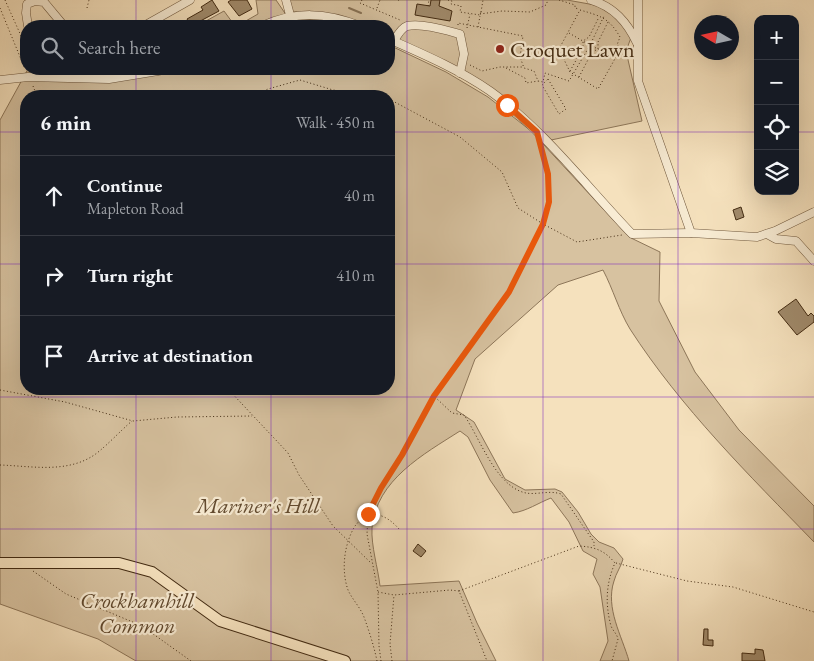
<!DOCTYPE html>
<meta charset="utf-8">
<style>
body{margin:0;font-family:"EB Garamond",serif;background:#20242c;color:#f1f3f6}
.controls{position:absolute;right:15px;top:15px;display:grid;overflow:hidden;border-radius:10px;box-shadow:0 5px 20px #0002}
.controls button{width:45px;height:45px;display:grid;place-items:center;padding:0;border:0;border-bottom:1px solid #363941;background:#171b24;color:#f1f3f6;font:25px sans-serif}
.compass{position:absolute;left:694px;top:15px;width:45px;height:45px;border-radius:50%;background:#171b24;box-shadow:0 5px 20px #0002;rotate:279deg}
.stop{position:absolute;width:15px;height:15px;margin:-11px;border:4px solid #ea580c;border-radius:50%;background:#fff}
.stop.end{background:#ea580c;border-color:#fff;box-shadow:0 1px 5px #0008}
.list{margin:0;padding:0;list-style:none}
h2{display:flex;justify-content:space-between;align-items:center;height:65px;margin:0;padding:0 20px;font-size:21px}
h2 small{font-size:16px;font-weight:400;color:#9ea1a6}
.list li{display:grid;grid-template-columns:32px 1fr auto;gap:15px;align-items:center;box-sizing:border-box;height:80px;padding:0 20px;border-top:1px solid #363941}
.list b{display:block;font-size:19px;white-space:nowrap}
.list p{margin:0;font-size:16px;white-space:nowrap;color:#9ea1a6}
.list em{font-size:16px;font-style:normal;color:#9ea1a6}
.icon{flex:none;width:28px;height:28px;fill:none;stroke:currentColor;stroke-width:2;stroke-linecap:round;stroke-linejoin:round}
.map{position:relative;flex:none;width:814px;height:661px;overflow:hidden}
.search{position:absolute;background:#171b24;box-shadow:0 5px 20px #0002;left:20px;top:20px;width:375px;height:55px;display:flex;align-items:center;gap:12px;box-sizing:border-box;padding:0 18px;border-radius:20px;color:#9ea1a6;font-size:19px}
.panel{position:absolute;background:#171b24;box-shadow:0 5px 20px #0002;left:20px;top:90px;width:375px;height:305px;border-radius:20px}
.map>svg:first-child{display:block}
</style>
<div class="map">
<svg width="814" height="661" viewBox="0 0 814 661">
<rect width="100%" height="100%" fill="#f5e1bd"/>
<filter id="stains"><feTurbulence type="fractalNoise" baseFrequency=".004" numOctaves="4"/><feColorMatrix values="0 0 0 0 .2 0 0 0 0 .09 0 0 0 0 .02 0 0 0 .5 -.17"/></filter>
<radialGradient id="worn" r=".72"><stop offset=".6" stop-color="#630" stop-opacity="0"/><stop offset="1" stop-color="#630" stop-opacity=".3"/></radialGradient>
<!-- green -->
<g fill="#d7c2a0" stroke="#8d7659" fill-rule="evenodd">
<path d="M256 0H276L291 22C311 18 330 17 349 26H237L258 14Z"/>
<polygon points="284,0 567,0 606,7 632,35 626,51 642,121 551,140 496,95 389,36 389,26 367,26 344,17 312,12 290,12"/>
<polygon points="224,11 235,26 197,26"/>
<path d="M389 45 446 72 488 97 531 131 629 237 660 252 659 301 695 372 739 430 814 506V542C749 475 681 408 630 329 619 311 613 289 603 270L558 285 475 359 456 410 474 422 505 479 525 490 555 489 562 492 578 512 591 534 599 542 614 548 623 559C621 567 616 573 614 581 605 608 622 636 629 661H600L608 641 600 587 593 574 597 559 583 551 569 522 551 498C538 503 527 511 513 513L490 480 468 437 460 431C424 454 376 480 372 528 371 546 378 568 380 586L459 581 477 623 496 661H136L98 639 0 604V120L28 69H389ZM26 96H389V389H26Z"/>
</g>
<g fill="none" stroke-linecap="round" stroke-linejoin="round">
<!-- stream -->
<polyline stroke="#897356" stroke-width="2" points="349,8 361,13"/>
</g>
<!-- building -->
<g fill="#a08a6b" stroke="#432b12">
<polygon points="212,0 219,11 191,26 187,19 203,10 201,7"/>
<polygon points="231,0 247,0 252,9 239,16 228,2"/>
<polygon points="431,0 440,0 439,6 452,11 450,21 415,15 417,4 430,6"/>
<polygon points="741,207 744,217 736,220 733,210"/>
<polygon points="796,299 808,316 811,313 814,316 814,322 797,335 778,312"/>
<polygon points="418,544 426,551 421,557 413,551"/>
<polygon points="704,629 708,629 708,640 713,640 713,646 703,645"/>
<polygon points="755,649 763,650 765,661 742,661 742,653 755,654"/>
</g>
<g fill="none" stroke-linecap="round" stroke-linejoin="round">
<defs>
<g id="minor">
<polyline points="286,0 290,15"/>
<path d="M591 0C614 7 627 22 637 43"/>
<polyline points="638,0 638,81 691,233"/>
<polyline points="28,26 26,13 27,4 35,1 44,2 64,26"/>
<polyline points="144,26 190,0"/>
<path d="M262 26C295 11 326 12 360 26"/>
<path d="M389 39C423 54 458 69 490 91 544 130 586 186 632 234L691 233 757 237 775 231 814 212"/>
<path d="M394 41C397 36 401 28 407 26 422 23 445 30 460 34L464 54 460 73"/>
<polyline points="0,80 28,77 109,79 170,69"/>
<polyline points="767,234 776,239 796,241 814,261"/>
</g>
<polyline id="major" points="0,563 119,563 152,572 220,621 345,661"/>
</defs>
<!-- minor casing -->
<use href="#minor" stroke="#70583d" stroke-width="9"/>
<!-- major casing -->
<use href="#major" stroke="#432b12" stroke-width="12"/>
<!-- path -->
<g stroke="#432b12" stroke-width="1" stroke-dasharray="1 2.5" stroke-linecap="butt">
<polyline points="5,0 26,47"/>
<polyline points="362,0 360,3 400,20"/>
<polyline points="398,0 399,0"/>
<polyline points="448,0 452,1 451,4 461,6 460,12 480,15 481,12 480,14"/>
<polyline points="559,0 575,5 575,8 579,9"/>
<polyline points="428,6 429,0"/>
<polyline points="0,8 25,69"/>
<polyline points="87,8 89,0"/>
<polyline points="377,8 380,0"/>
<path d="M580 10C601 16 609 18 620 37L617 45 621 48 598 89 570 72 559 49Z"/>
<polyline points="481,12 483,0"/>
<polyline points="480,14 502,11 530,12 546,5 548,0"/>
<polyline points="458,25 458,23 523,36 520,57 524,68 534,71 538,81 543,82 545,73 569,81 589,47"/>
<polyline points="478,27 480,16"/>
<polyline points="467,28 470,14"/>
<polyline points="569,33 588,44"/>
<rect x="588" y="43" width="4" height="3"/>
<polyline points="591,43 604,16"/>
<polyline points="592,46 615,58"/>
<polyline points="470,65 482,71 500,67 522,67"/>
<polyline points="506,68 525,78 526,83 538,81"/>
<polyline points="570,71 583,48 583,41 589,37 599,17"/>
<polyline points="579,77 592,52 598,49 598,42 608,22"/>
<polygon points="548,79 566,109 559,114 542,85"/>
<polyline points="33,86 37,96"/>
<polyline points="254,96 268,89 300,80 333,90 384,96"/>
<polyline points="389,99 460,137 502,172 518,208 543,224 577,242 622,235"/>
<polyline points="228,389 288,453 299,475 333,526 371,563"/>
<polyline points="0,390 65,402 133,421 177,417 252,416"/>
<path d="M435 397 452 413 464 415C480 438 496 487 526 493 537 495 549 490 561 494L594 542V546"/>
<path d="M0 465C30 466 64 473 91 457 102 451 121 430 132 421"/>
<polyline points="616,563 687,581 733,587 814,612"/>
<polyline points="33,571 66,594 142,626 191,661"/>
<path d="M459 591 579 546C596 547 605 551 615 563 606 583 605 604 611 626 613 631 617 634 618 639L612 661"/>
<polyline points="378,592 394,595 450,590 459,591 487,661"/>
<path d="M377 661C374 646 369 631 364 617 360 607 352 599 348 590 341 570 344 544 355 526 360 520 365 513 373 514 384 515 392 521 399 529"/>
<polyline points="381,661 379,646 378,592 367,534 368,514 381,487 402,455 434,396 509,293 543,224 549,202 548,174 540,145"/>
<polyline points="392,661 390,644 394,595"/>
</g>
<!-- minor -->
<use href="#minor" stroke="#f8ecd4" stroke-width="8"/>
<!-- major -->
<use href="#major" stroke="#f5e1bd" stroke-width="10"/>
</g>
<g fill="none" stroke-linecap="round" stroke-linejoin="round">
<!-- route -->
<polyline stroke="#ea580c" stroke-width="6" points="368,514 381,488 402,455 434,396 509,292 543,224 549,202 548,174 537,132 507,105"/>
</g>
<!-- grid -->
<path fill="none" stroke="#7b2cbf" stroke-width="1" stroke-opacity="0.55" d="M136 0V26M271 0V26M407 0V661M543 0V661M678 0V661M136 69V96M271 69V96M0 132H26M389 132H758M795 132H814M0 264H26M389 264H814M136 389V661M271 389V661M0 397H814M0 529H814"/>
<!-- markers -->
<circle fill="#8f2418" stroke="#f8ecd4" stroke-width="2" cx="500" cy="49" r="5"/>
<g text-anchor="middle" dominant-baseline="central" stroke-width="4.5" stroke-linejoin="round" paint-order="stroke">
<!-- poi labels -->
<g font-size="22" fill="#432b12" stroke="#f8ecd4" text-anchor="start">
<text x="510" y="49">Croquet Lawn</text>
</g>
<!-- park labels -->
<g font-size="22" font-style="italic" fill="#61492e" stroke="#f8ecd4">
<text x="258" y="505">Mariner's Hill</text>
<text x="137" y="600">Crockhamhill<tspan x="137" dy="25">Common</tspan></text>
</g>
</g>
<rect width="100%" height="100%" filter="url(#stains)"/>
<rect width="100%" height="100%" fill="url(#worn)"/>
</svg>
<div class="controls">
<button>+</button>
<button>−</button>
<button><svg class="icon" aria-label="locate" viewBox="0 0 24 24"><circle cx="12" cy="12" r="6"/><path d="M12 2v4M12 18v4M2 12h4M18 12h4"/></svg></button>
<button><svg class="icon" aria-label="layers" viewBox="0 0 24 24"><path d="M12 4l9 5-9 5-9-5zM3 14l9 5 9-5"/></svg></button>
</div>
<svg class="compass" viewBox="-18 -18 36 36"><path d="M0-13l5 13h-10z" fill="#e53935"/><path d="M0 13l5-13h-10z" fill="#9ea1a6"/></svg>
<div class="stop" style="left:507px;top:105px"></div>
<div class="stop end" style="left:368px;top:514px"></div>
<div class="search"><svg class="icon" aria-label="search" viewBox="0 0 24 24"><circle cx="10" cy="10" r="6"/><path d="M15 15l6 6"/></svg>Search here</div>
<section class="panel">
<h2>6 min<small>Walk · 450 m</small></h2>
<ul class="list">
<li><svg class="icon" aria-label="ahead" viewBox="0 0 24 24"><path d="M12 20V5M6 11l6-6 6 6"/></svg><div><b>Continue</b><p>Mapleton Road</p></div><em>40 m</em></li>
<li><svg class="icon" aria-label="right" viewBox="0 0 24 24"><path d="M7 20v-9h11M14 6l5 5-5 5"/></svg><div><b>Turn right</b></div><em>410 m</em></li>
<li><svg class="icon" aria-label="arrive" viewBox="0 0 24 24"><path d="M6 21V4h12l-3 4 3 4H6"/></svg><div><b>Arrive at destination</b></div></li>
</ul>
</section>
</div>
